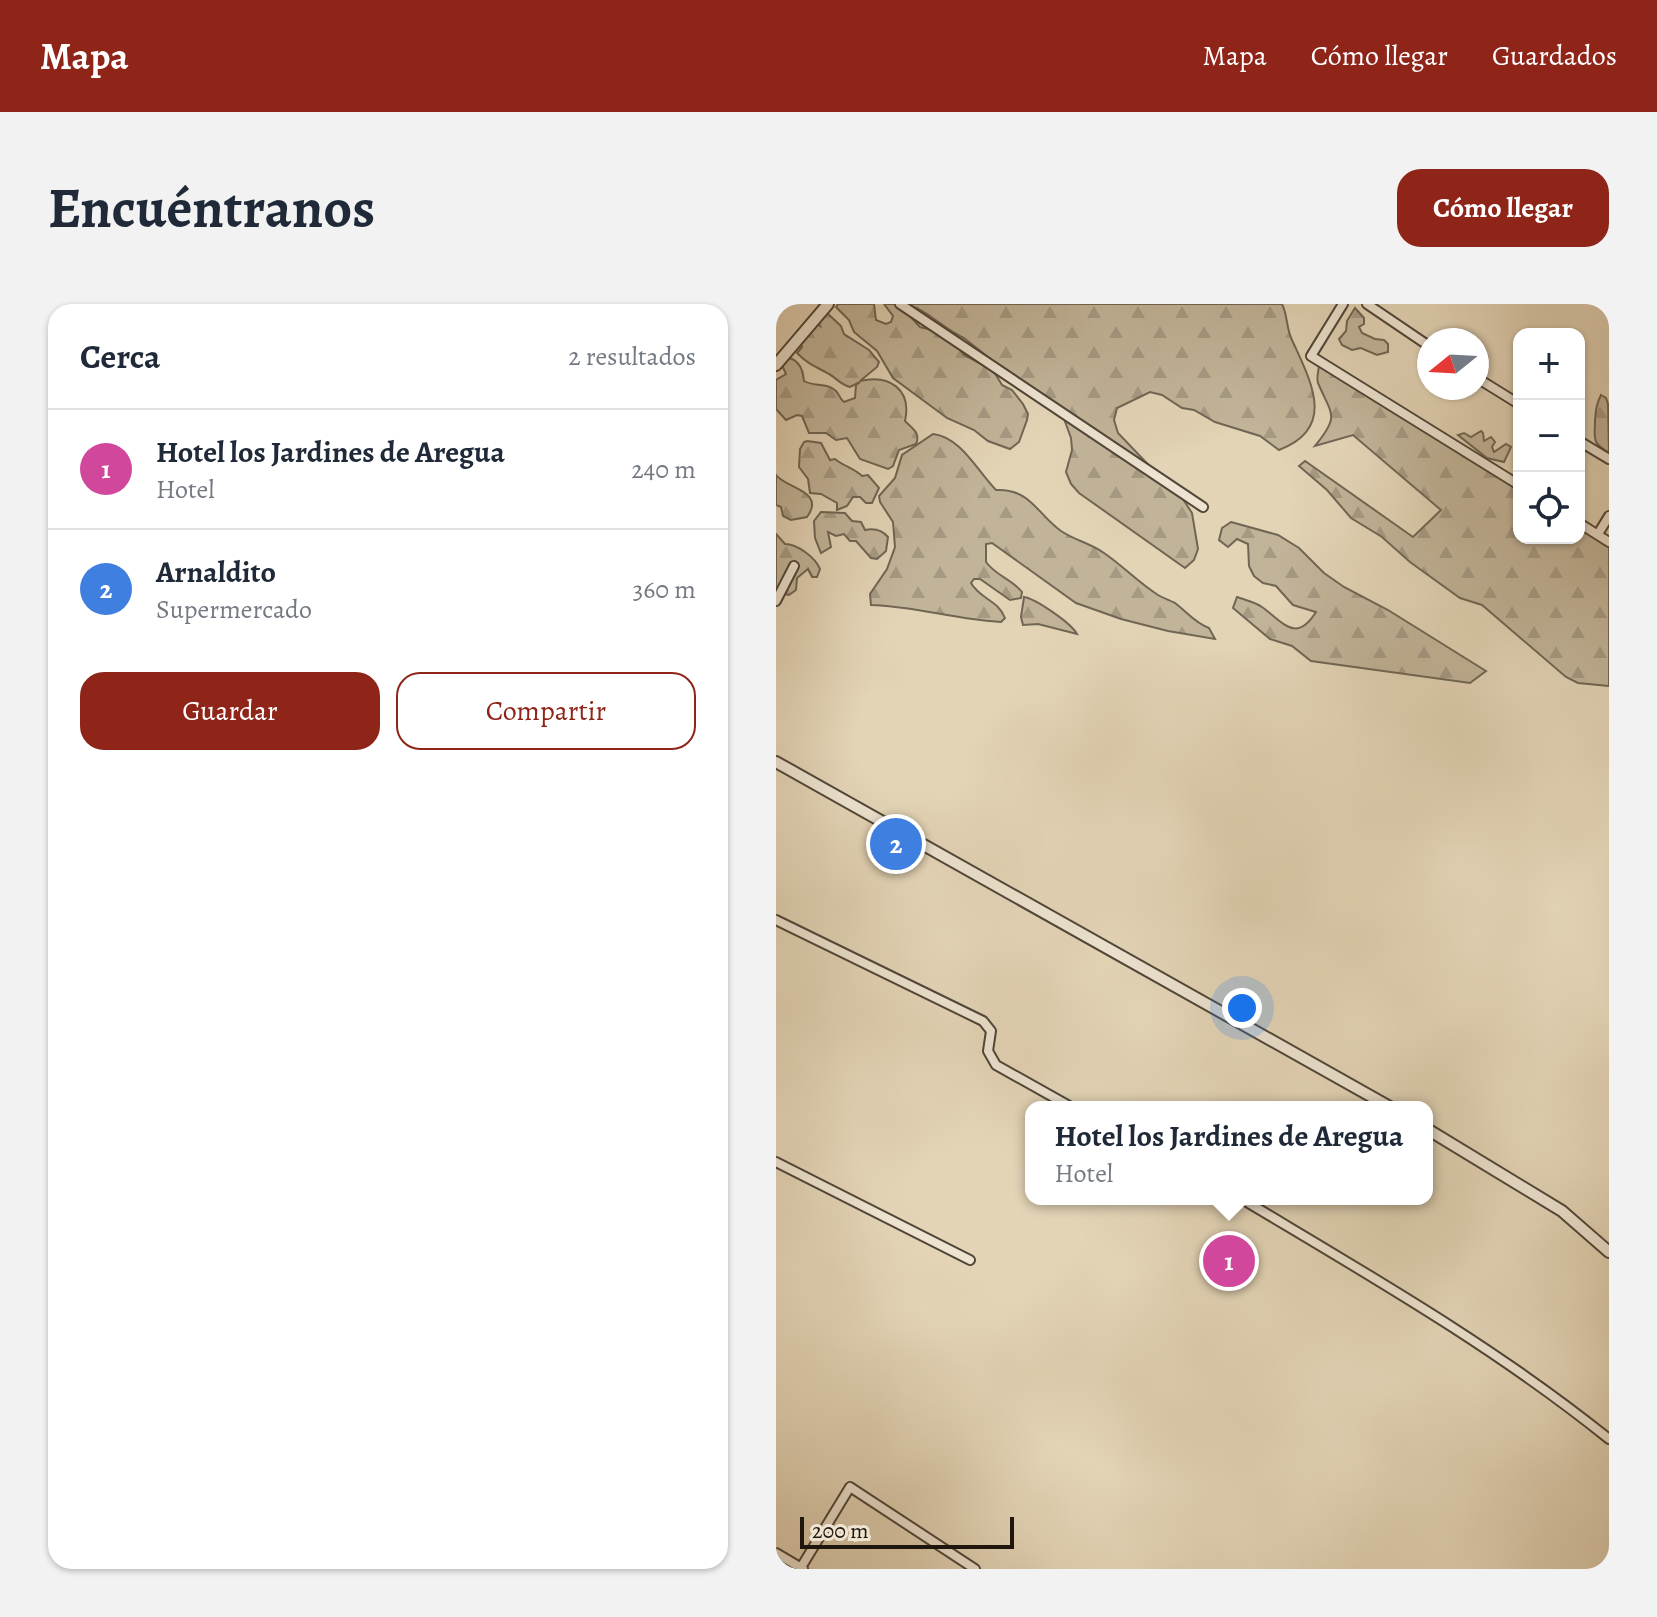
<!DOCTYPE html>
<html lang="es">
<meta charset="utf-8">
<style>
body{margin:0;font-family:Alegreya,serif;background:#f2f2f3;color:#1f2937}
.controls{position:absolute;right:24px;top:24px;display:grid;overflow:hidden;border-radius:16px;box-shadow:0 2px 6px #0004}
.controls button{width:72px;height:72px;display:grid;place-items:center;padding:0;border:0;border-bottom:2px solid #e0e1e3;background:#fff;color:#1f2937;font:40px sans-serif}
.compass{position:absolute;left:641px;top:24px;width:72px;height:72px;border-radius:50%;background:#fff;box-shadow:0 2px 6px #0004;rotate:252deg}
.scale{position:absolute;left:24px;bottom:20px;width:214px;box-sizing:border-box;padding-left:8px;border:4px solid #1f170e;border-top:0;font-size:22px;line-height:28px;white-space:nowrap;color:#1f170e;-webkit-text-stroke:6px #ede3d0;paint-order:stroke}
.you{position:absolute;left:466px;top:704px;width:28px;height:28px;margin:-20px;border:6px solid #fff;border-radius:50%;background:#1a73e8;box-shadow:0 0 0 12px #1a73e833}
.badge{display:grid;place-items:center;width:52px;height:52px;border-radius:50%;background:#8f2418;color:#fff;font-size:26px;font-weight:700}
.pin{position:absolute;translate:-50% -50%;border:4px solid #fff;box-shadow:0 2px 8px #0006}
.popup{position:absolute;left:249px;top:797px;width:408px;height:104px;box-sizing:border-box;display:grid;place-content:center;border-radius:16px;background:#fff;filter:drop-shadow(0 2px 6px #0005);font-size:26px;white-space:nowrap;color:#747a83}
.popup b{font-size:30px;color:#1f2937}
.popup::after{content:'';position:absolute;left:50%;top:100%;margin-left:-16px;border:16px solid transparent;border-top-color:#fff}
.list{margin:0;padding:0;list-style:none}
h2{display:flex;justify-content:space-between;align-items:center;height:104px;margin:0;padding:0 32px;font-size:34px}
h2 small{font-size:26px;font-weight:400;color:#747a83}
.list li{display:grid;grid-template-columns:52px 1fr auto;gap:24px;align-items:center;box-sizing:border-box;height:120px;padding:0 32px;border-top:2px solid #e0e1e3}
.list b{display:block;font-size:30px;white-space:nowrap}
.list p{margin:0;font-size:26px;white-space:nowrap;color:#747a83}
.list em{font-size:26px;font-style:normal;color:#747a83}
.actions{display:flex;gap:16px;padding:24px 32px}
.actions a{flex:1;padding:18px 0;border:2px solid #8f2418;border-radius:24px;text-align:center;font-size:28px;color:#8f2418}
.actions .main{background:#8f2418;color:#fff}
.icon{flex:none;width:44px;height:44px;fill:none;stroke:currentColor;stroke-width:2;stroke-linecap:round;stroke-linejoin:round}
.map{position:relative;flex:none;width:833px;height:1265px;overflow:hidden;border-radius:24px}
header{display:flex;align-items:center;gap:48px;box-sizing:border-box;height:112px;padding:0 40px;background:#8f2418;color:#fff}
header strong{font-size:38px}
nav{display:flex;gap:44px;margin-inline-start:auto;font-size:28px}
.intro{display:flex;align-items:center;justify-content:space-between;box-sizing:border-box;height:192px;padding:0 48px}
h1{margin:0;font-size:56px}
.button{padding:20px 36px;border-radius:24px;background:#8f2418;color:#fff;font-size:28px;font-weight:700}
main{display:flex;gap:48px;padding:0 48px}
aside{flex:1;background:#fff;border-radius:24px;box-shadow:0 2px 6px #0004}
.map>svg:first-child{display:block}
</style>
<header>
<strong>Mapa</strong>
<nav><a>Mapa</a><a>Cómo llegar</a><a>Guardados</a></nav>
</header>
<div class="intro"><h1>Encuéntranos</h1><a class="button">Cómo llegar</a></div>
<main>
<aside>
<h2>Cerca<small>2 resultados</small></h2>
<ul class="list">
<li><span class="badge" style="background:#d1479c">1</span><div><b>Hotel los Jardines de Aregua</b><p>Hotel</p></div><em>240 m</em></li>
<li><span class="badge" style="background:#3f7fe0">2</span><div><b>Arnaldito</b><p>Supermercado</p></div><em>360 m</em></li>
</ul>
<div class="actions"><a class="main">Guardar</a><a>Compartir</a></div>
</aside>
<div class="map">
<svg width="833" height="1265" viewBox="0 0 833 1265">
<defs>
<pattern id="forest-firs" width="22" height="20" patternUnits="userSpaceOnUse" patternTransform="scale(2)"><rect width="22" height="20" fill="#c2b499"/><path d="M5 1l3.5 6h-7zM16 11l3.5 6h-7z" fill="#a69a83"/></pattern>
</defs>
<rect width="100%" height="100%" fill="#e3d4b6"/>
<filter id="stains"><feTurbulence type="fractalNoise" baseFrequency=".0025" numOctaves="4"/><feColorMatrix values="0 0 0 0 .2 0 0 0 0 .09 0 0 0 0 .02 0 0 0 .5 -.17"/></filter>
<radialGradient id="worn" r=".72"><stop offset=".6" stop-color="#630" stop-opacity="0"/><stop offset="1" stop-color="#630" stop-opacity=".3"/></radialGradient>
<!-- forest -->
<g fill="url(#forest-firs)" stroke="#706654" stroke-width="2">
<polygon points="62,0 98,0 100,16 110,20 115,18 117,12 108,0 123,0 144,23 156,26 181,42 188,51 217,66 226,81 236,86 247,100 252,110 251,116 243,138 234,145 212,137 198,126 171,114 117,74 101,47 78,28 73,16 60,3"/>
<path d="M130 0H506C512 12 510 24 516 36 534 76 562 124 503 146L484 132 439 118 418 106 406 104 386 91 374 88 341 104 338 116 342 129 384 173 403 189 416 209 422 245 418 256 409 264 303 189 295 180 290 168 296 146 295 134 287 112 188 34C167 25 152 6 130 0Z"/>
<polygon points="579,4 588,14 588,20 583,23 586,29 599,35 608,36 612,40 612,48 601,51 585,44 576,46 566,41 563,35 570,27 571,17"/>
<path d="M50 8 65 22 68 30 93 46 103 58 101 63 84 77C113 70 136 85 129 117 136 124 145 129 140 140L123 146 117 162 112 165 84 155 71 134 60 136 50 129H33L26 112 21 111 10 116 0 105V76L10 70 5 59 8 53C22 54 27 64 28 77 38 83 51 78 60 87 63 90 64 95 68 98L79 94 80 81 84 78 74 83C65 81 59 73 53 70 39 62 33 61 21 49L26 43 24 38 41 20 44 22 42 17Z"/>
<path d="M543 60 743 181V234H803V221L833 239V382L802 379 790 373 706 301 684 294 634 258 606 233 575 214 551 186 523 162 529 157 637 233 665 206 577 131 539 142C564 111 556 112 542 79 540 73 543 67 543 60Z"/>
<path d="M825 91 830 94 832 100 833 149C815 138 819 135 819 116 820 106 820 101 825 91Z"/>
<polygon points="705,127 707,129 708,137 715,133 719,138 716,143 718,148 730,140 735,143 728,158 711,154 682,131 688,129 695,133"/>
<path d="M157 130C185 133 202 168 220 186 254 184 262 211 285 227 298 236 314 239 328 249 347 262 363 279 382 291 387 294 393 296 399 299 411 308 419 319 433 324L439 335 392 327 345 315 300 299 216 239 210 240V258C220 272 236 275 246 288L245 294 234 296 204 275H198L195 279C204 295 222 296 229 314L225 318C181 316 139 302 95 301L94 290 111 265 119 243 117 218 104 198 103 192 119 174 126 151Z"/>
<path d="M31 137 45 139 54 156 59 155C67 162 78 164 86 172L92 171 103 184 96 199H90L84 193H77L71 202 61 206V199L45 190 34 189 32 175 23 163 24 145 28 138Z"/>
<path d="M0 171C11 185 50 187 31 213L15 216 7 212 5 203 0 201Z"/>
<path d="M45 208 69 209 76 217 85 218 89 226C98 224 106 226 112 233L110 247 101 255 95 254 80 237H74L68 230 60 232 52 228 55 243 45 249 39 234 38 217Z"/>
<path d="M455 218 502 231 523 244 548 269 568 283 612 306 710 367 694 379 535 357 516 342 494 335 457 304 461 293C469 296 479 298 486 303 507 318 520 340 540 308L517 301 500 282 487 279 478 272 473 262 472 240 461 235 452 243 443 236 446 224Z"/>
<path d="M0 230 9 240C21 240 39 253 44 265L41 273H36L32 265 21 274 20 286 13 291 0 289Z"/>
<path d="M248 293C260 295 295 319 301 330L262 320 247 321 245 313Z"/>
</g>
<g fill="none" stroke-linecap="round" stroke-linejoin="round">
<defs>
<g id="minor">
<polyline points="124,0 427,203"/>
<polyline points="567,0 535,52 743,181"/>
<polyline points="591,0 653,42"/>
<polyline points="701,74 743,100"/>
<polyline points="803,137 833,155"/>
<polyline points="803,219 833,238"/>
<polyline points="822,230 833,212"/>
<polyline points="0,297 18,262"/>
<polyline points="0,616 207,717 215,727 212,747 220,761 295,803"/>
<polyline points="0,858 194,956"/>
<path d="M466 895C591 970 719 1043 833 1135"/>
<polyline points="0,1249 27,1265"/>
<polyline points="24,1265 74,1183 199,1265"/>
</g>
<g id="tertiary">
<polyline points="0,61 52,0"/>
<polyline points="0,458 614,803"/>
<polyline points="651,825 786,907 833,948"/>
</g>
</defs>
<!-- minor casing -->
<use href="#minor" stroke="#504638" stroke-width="12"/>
<!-- tertiary casing -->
<use href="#tertiary" stroke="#504638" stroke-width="14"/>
<!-- minor -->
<use href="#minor" stroke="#ede3d0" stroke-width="8"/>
<!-- tertiary -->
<use href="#tertiary" stroke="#ede3d0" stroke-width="10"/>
</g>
<rect width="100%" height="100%" filter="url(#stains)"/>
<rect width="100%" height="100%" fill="url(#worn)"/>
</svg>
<div class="controls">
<button>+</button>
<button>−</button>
<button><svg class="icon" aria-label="locate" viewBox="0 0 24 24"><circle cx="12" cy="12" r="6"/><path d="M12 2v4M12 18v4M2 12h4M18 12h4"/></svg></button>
</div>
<svg class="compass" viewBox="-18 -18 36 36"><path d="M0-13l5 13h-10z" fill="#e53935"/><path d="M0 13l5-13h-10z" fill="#747a83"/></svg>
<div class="scale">200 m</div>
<div class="you"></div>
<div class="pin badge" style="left:453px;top:957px;background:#d1479c">1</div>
<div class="popup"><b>Hotel los Jardines de Aregua</b>Hotel</div>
<div class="pin badge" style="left:120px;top:540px;background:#3f7fe0">2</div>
</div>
</main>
